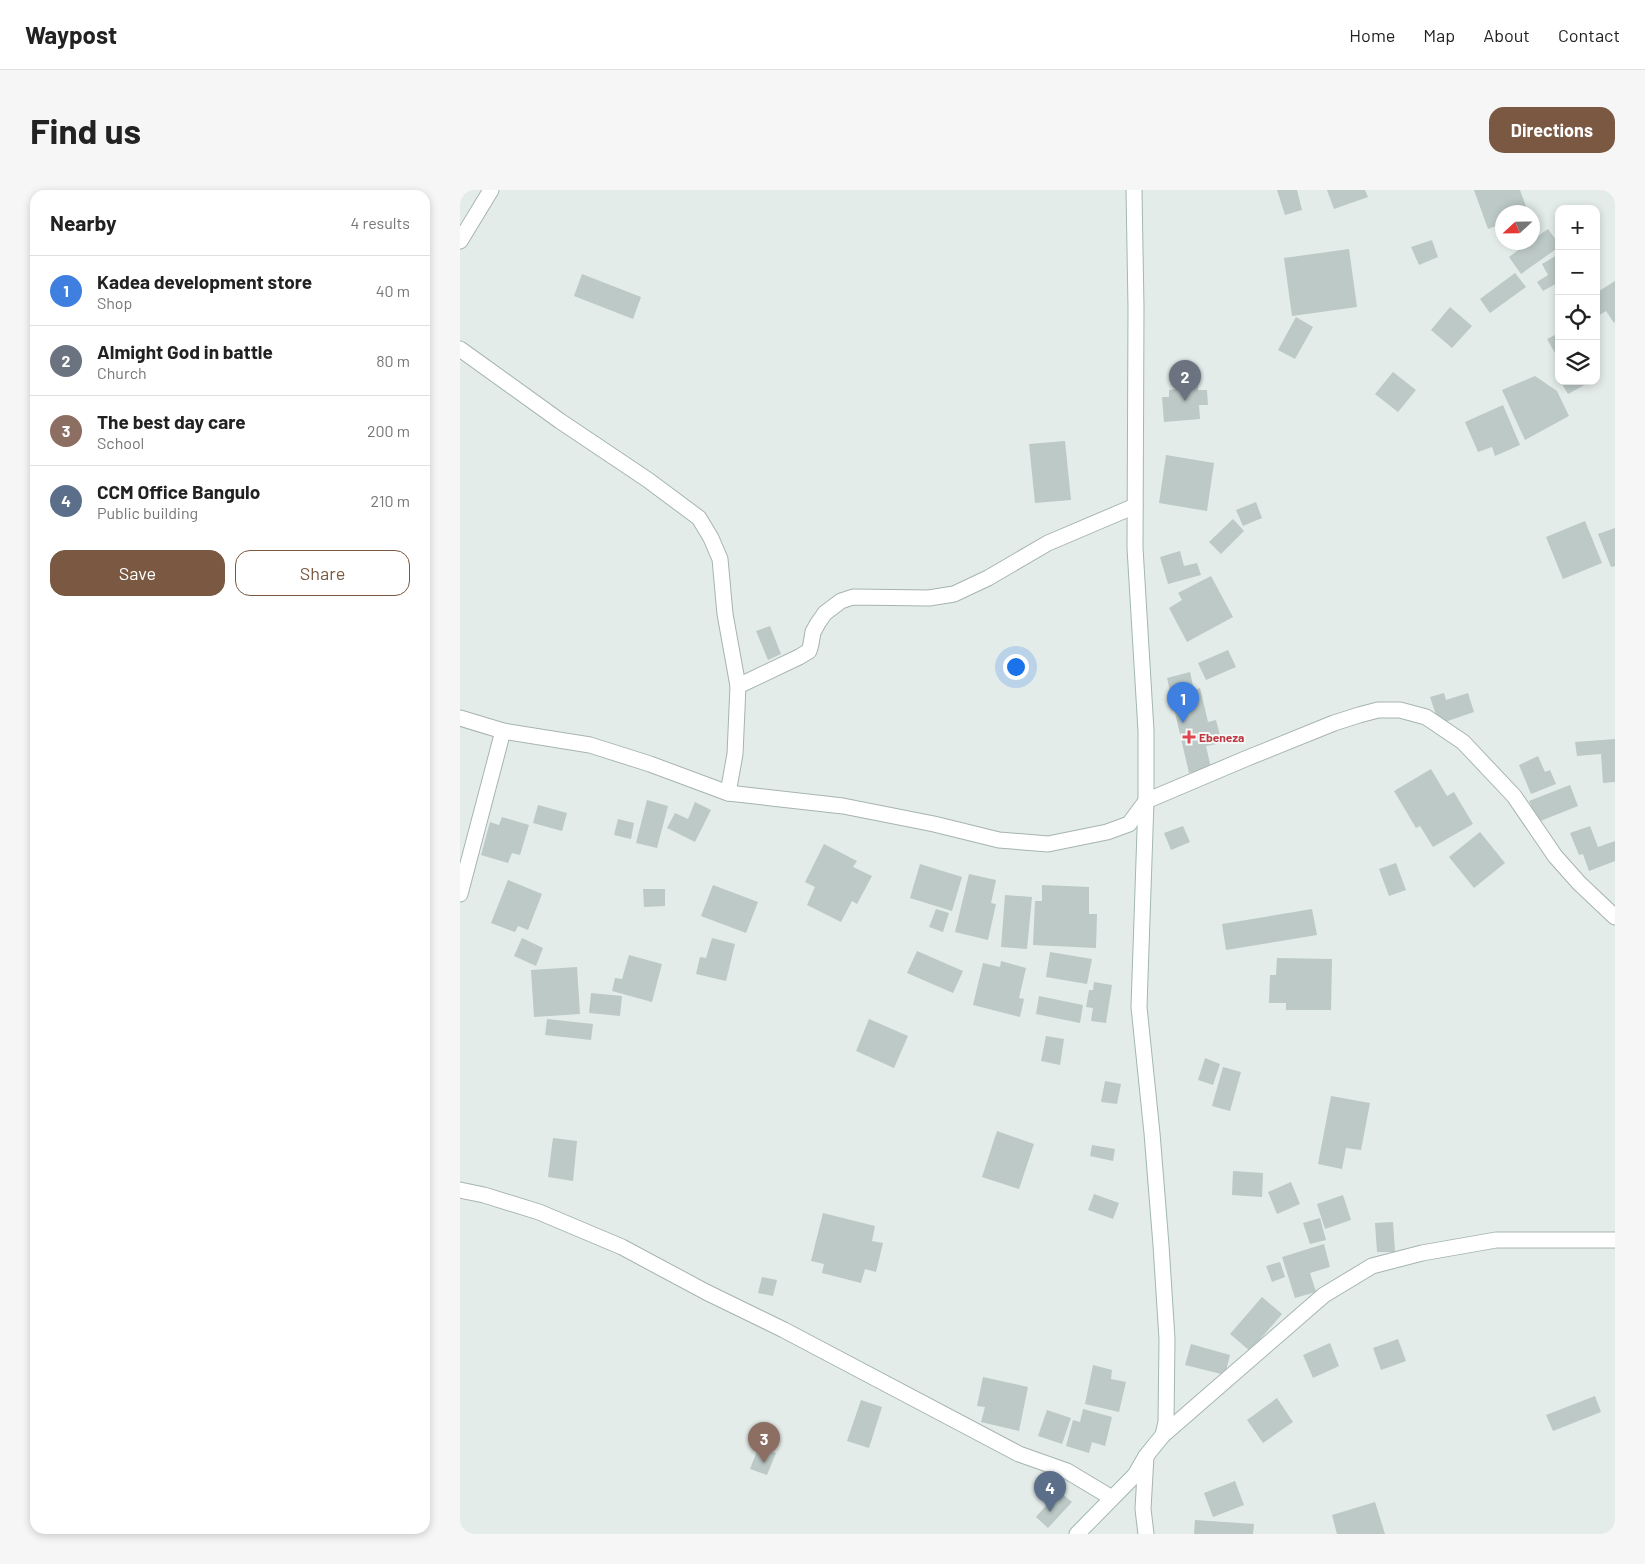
<!DOCTYPE html>
<meta charset="utf-8">
<style>
body{margin:0;font-family:Barlow,sans-serif;background:#f6f6f6;color:#222}
.controls{position:absolute;right:15px;top:15px;display:grid;overflow:hidden;border-radius:10px;box-shadow:0 2px 8px #0003}
.controls button{width:45px;height:45px;display:grid;place-items:center;padding:0;border:0;border-bottom:1px solid #e0e0e0;background:#fff;color:#222;font:25px sans-serif}
.compass{position:absolute;left:1035px;top:15px;width:45px;height:45px;border-radius:50%;background:#fff;box-shadow:0 2px 8px #0003;rotate:248deg}
.you{position:absolute;left:555px;top:476px;width:18px;height:18px;margin:-12px;border:4px solid #fff;border-radius:50%;background:#1a73e8;box-shadow:0 0 0 8px #1a73e833}
.badge{display:grid;place-items:center;width:32px;height:32px;border-radius:50%;background:#7a5841;color:#fff;font-size:16px;font-weight:700}
.pin{position:absolute;translate:-50% -41px;filter:drop-shadow(0 1px 2px #0008)}
.pin::after{content:'';position:absolute;top:26px;width:18px;height:15px;background:inherit;clip-path:polygon(0 0,100% 0,50% 100%)}
.list{margin:0;padding:0;list-style:none}
h2{display:flex;justify-content:space-between;align-items:center;height:65px;margin:0;padding:0 20px;font-size:21px}
h2 small{font-size:16px;font-weight:400;color:#767676}
.list li{display:grid;grid-template-columns:32px 1fr auto;gap:15px;align-items:center;box-sizing:border-box;height:70px;padding:0 20px;border-top:1px solid #e0e0e0}
.list b{display:block;font-size:19px;white-space:nowrap}
.list p{margin:0;font-size:16px;white-space:nowrap;color:#767676}
.list em{font-size:16px;font-style:normal;color:#767676}
.actions{display:flex;gap:10px;padding:15px 20px}
.actions a{flex:1;padding:11px 0;border:1px solid #7a5841;border-radius:15px;text-align:center;font-size:18px;color:#7a5841}
.actions .main{background:#7a5841;color:#fff}
.icon{flex:none;width:28px;height:28px;fill:none;stroke:currentColor;stroke-width:2;stroke-linecap:round;stroke-linejoin:round}
.map{position:relative;flex:none;width:1155px;height:1344px;overflow:hidden;border-radius:15px}
header{display:flex;align-items:center;gap:30px;box-sizing:border-box;height:70px;padding:0 25px;background:#fff;border-bottom:1px solid #e0e0e0}
header strong{font-size:24px}
nav{display:flex;gap:28px;margin-inline-start:auto;font-size:18px}
.intro{display:flex;align-items:center;justify-content:space-between;box-sizing:border-box;height:120px;padding:0 30px}
h1{margin:0;font-size:35px}
.button{padding:12px 22px;border-radius:15px;background:#7a5841;color:#fff;font-size:18px;font-weight:700}
main{display:flex;gap:30px;padding:0 30px}
aside{flex:1;background:#fff;border-radius:15px;box-shadow:0 2px 8px #0003}
.map>svg:first-child{display:block}
</style>
<header>
<strong>Waypost</strong>
<nav><a>Home</a><a>Map</a><a>About</a><a>Contact</a></nav>
</header>
<div class="intro"><h1>Find us</h1><a class="button">Directions</a></div>
<main>
<aside>
<h2>Nearby<small>4 results</small></h2>
<ul class="list">
<li><span class="badge" style="background:#3f7fe0">1</span><div><b>Kadea development store</b><p>Shop</p></div><em>40 m</em></li>
<li><span class="badge" style="background:#6b7280">2</span><div><b>Almight God in battle</b><p>Church</p></div><em>80 m</em></li>
<li><span class="badge" style="background:#8d6e63">3</span><div><b>The best day care</b><p>School</p></div><em>200 m</em></li>
<li><span class="badge" style="background:#5c6f8a">4</span><div><b>CCM Office Bangulo</b><p>Public building</p></div><em>210 m</em></li>
</ul>
<div class="actions"><a class="main">Save</a><a>Share</a></div>
</aside>
<div class="map">
<svg width="1155" height="1344" viewBox="0 0 1155 1344">
<rect width="100%" height="100%" fill="#e3ece9"/>
<!-- building -->
<g fill="#bcc9c6">
<polygon points="817,0 837,0 842,20 825,25"/>
<polygon points="867,0 905,0 908,7 874,19"/>
<polygon points="1014,0 1060,0 1068,22 1042,22 1042,34 1028,39"/>
<polygon points="1088,39 1099,54 1099,57 1061,84 1049,67 1069,52 1072,52 1072,50"/>
<polygon points="972,50 978,67 959,75 951,57"/>
<polygon points="889,59 897,117 832,126 824,68"/>
<polygon points="1099,64 1099,92 1083,101 1077,92 1088,85 1082,74"/>
<polygon points="1055,83 1066,97 1030,123 1020,109"/>
<polygon points="122,84 181,107 173,129 114,106"/>
<polygon points="1155,91 1155,132 1154,133 1146,121 1138,126 1136,124 1136,103"/>
<polygon points="990,117 1012,136 992,158 971,140"/>
<polygon points="836,127 853,137 835,169 818,160"/>
<polygon points="1099,143 1099,170 1087,149"/>
<polygon points="933,182 956,200 938,222 915,204"/>
<polygon points="1075,186 1097,201 1109,226 1065,250 1042,200"/>
<polygon points="1100,191 1132,191 1108,204"/>
<polygon points="738,196 738,200 747,200 748,215 739,215 740,229 704,232 702,207 709,207 709,200"/>
<polygon points="1043,215 1060,255 1035,266 1032,257 1018,262 1005,232"/>
<polygon points="605,251 611,310 575,313 569,254"/>
<polygon points="706,265 754,273 747,321 699,313"/>
<polygon points="796,312 802,328 783,336 776,320"/>
<polygon points="773,329 784,341 761,364 749,352"/>
<polygon points="1125,331 1142,373 1103,389 1086,347"/>
<polygon points="1155,338 1155,376 1151,377 1138,344"/>
<polygon points="720,361 724,376 737,373 741,385 708,394 700,367"/>
<polygon points="751,386 773,427 727,452 709,418 722,410 718,403"/>
<polygon points="310,436 321,464 308,470 296,441"/>
<polygon points="768,460 776,477 746,490 738,473"/>
<polygon points="730,482 734,500 740,498 748,532 756,530 762,553 746,556 751,578 729,583 707,488"/>
<polygon points="984,503 986,510 1008,503 1014,522 979,534 970,507"/>
<polygon points="1155,549 1155,592 1143,593 1141,564 1117,566 1115,552"/>
<polygon points="1078,566 1085,582 1090,580 1096,594 1071,604 1059,575"/>
<polygon points="971,579 987,606 994,602 1013,634 973,657 960,636 956,638 934,601"/>
<polygon points="1110,595 1118,616 1078,632 1069,611"/>
<polygon points="187,610 208,616 197,658 176,653"/>
<polygon points="235,612 251,620 235,652 207,638 215,623 228,629"/>
<polygon points="78,615 107,623 102,641 73,633"/>
<polygon points="42,627 69,635 60,665 52,663 48,673 21,665 30,632 39,635"/>
<polygon points="158,629 174,633 171,649 154,645"/>
<polygon points="723,636 730,652 711,660 704,643"/>
<polygon points="1130,636 1138,657 1155,651 1155,671 1129,681 1123,664 1119,665 1110,643"/>
<polygon points="1020,642 1045,673 1014,698 989,667"/>
<polygon points="364,654 397,671 393,677 412,686 397,714 392,711 381,732 347,715 355,697 345,692"/>
<polygon points="936,673 946,700 929,706 919,679"/>
<polygon points="460,674 502,687 492,721 450,708"/>
<polygon points="509,684 536,690 531,713 536,714 528,750 495,742"/>
<polygon points="48,690 82,704 68,740 58,736 55,742 31,733"/>
<polygon points="253,695 298,712 286,743 241,726"/>
<polygon points="582,695 629,697 629,724 637,724 636,758 573,755 575,711 582,711"/>
<polygon points="183,699 205,699 205,716 184,717"/>
<polygon points="545,705 572,707 567,759 541,757"/>
<polygon points="476,719 489,723 483,742 469,737"/>
<polygon points="852,719 857,745 766,760 762,734"/>
<polygon points="62,748 83,758 76,776 54,766"/>
<polygon points="252,748 275,754 266,791 236,784 240,767 246,768"/>
<polygon points="457,761 503,781 493,803 447,783"/>
<polygon points="590,762 632,769 627,794 586,787"/>
<polygon points="169,765 202,774 192,812 152,801 155,788 162,789"/>
<polygon points="817,768 872,769 871,820 826,820 826,813 809,813 810,785 816,785"/>
<polygon points="541,771 566,778 559,808 564,809 560,827 513,815 523,773 540,777"/>
<polygon points="117,777 120,824 74,827 71,780"/>
<polygon points="634,792 652,795 646,833 631,831 633,818 626,817 629,800 633,800"/>
<polygon points="131,803 162,806 160,826 129,823"/>
<polygon points="579,806 623,815 620,833 576,824"/>
<polygon points="87,829 133,834 131,850 85,845"/>
<polygon points="409,829 448,846 434,878 396,861"/>
<polygon points="586,846 604,849 600,875 581,871"/>
<polygon points="745,868 760,874 753,895 738,890"/>
<polygon points="763,877 781,882 770,921 752,916"/>
<polygon points="645,891 661,894 657,914 641,912"/>
<polygon points="871,906 910,913 901,960 886,958 882,979 858,974"/>
<polygon points="537,941 574,954 559,999 522,987"/>
<polygon points="93,948 117,951 113,991 88,987"/>
<polygon points="632,955 655,959 653,971 630,966"/>
<polygon points="773,981 803,983 802,1007 772,1005"/>
<polygon points="831,992 840,1014 817,1024 808,1002"/>
<polygon points="634,1004 659,1013 653,1029 628,1020"/>
<polygon points="883,1005 891,1030 865,1039 857,1014"/>
<polygon points="363,1023 415,1036 412,1051 423,1053 416,1082 405,1079 401,1093 362,1083 364,1074 351,1071"/>
<polygon points="860,1028 866,1050 850,1054 843,1033"/>
<polygon points="933,1032 935,1062 917,1062 915,1033"/>
<polygon points="864,1054 870,1077 850,1083 856,1102 835,1108 822,1067"/>
<polygon points="820,1072 825,1087 812,1092 806,1076"/>
<polygon points="302,1087 317,1090 313,1106 298,1103"/>
<polygon points="802,1107 822,1124 790,1161 770,1144"/>
<polygon points="938,1149 946,1171 921,1180 913,1158"/>
<polygon points="870,1153 879,1176 853,1188 843,1165"/>
<polygon points="731,1154 770,1165 765,1185 725,1175"/>
<polygon points="633,1175 652,1180 651,1189 666,1192 659,1222 625,1214"/>
<polygon points="523,1187 568,1197 559,1241 521,1232 525,1217 517,1216"/>
<polygon points="1135,1206 1141,1222 1093,1241 1086,1225"/>
<polygon points="817,1208 833,1232 803,1253 787,1230"/>
<polygon points="401,1210 422,1217 409,1258 387,1251"/>
<polygon points="623,1219 652,1227 645,1256 632,1252 629,1263 606,1256 613,1230 620,1232"/>
<polygon points="587,1220 611,1228 602,1254 578,1246"/>
<polygon points="299,1256 316,1263 307,1285 290,1279"/>
<polygon points="775,1291 784,1315 753,1327 744,1303"/>
<polygon points="599,1301 612,1312 588,1338 576,1327"/>
<polygon points="915,1312 925,1344 877,1344 872,1325"/>
<polygon points="735,1330 794,1334 793,1344 734,1344"/>
</g>
<g fill="none" stroke-linecap="round" stroke-linejoin="round">
<defs>
<g id="street">
<polyline points="0,51 31,0"/>
<polyline points="0,159 100,231 188,290 239,328 251,348 260,369 265,424 278,496 275,564 268,603"/>
<polyline points="278,496 339,467 349,461 351,454 353,442 358,433 365,423 381,411 393,407 469,408 494,404 528,388 588,353 675,316"/>
<polyline points="0,528 43,541 130,555 190,574 268,603 383,616 474,634 539,650 588,654 647,642 669,634 686,611 785,569 874,533 899,525 918,520 940,520 966,527 1003,552 1054,606 1095,666 1119,693 1155,727"/>
<polyline points="0,704 43,541"/>
<polyline points="0,1000 24,1005 79,1022 162,1057 246,1102 324,1140 559,1264 607,1281 652,1308"/>
<polyline points="703,1245 864,1105 912,1076 962,1063 1036,1050 1155,1050"/>
<polyline points="686,1344 683,1319 686,1266"/>
</g>
<polyline id="secondary" points="617,1344 675,1285 686,1266 703,1245 706,1232 707,1149 701,1055 692,943 679,817 686,611 686,541 675,358 676,118 674,0"/>
</defs>
<!-- street casing -->
<use href="#street" stroke="#a6b4b1" stroke-width="17"/>
<!-- secondary casing -->
<use href="#secondary" stroke="#a2b7b3" stroke-width="17"/>
<!-- street -->
<use href="#street" stroke="#fff" stroke-width="15"/>
<!-- secondary -->
<use href="#secondary" stroke="#fff" stroke-width="15"/>
</g>
<!-- markers -->
<path fill="#e0444e" stroke="#f4f9f7" stroke-width="2" d="M726.5 539.5h5v5h5v5h-5v5h-5v-5h-5v-5h5z"/>
<g text-anchor="middle" dominant-baseline="central" stroke-width="4" stroke-linejoin="round" paint-order="stroke">
<!-- health labels -->
<g font-size="12" font-weight="bold" fill="#be3a42" stroke="#f4f9f7" text-anchor="start">
<text x="739" y="547">Ebeneza</text>
</g>
</g>
</svg>
<div class="controls">
<button>+</button>
<button>−</button>
<button><svg class="icon" aria-label="locate" viewBox="0 0 24 24"><circle cx="12" cy="12" r="6"/><path d="M12 2v4M12 18v4M2 12h4M18 12h4"/></svg></button>
<button><svg class="icon" aria-label="layers" viewBox="0 0 24 24"><path d="M12 4l9 5-9 5-9-5zM3 14l9 5 9-5"/></svg></button>
</div>
<svg class="compass" viewBox="-18 -18 36 36"><path d="M0-13l5 13h-10z" fill="#e53935"/><path d="M0 13l5-13h-10z" fill="#767676"/></svg>
<div class="you"></div>
<div class="pin badge" style="left:723px;top:533px;background:#3f7fe0">1</div>
<div class="pin badge" style="left:725px;top:211px;background:#6b7280">2</div>
<div class="pin badge" style="left:304px;top:1273px;background:#8d6e63">3</div>
<div class="pin badge" style="left:590px;top:1322px;background:#5c6f8a">4</div>
</div>
</main>
